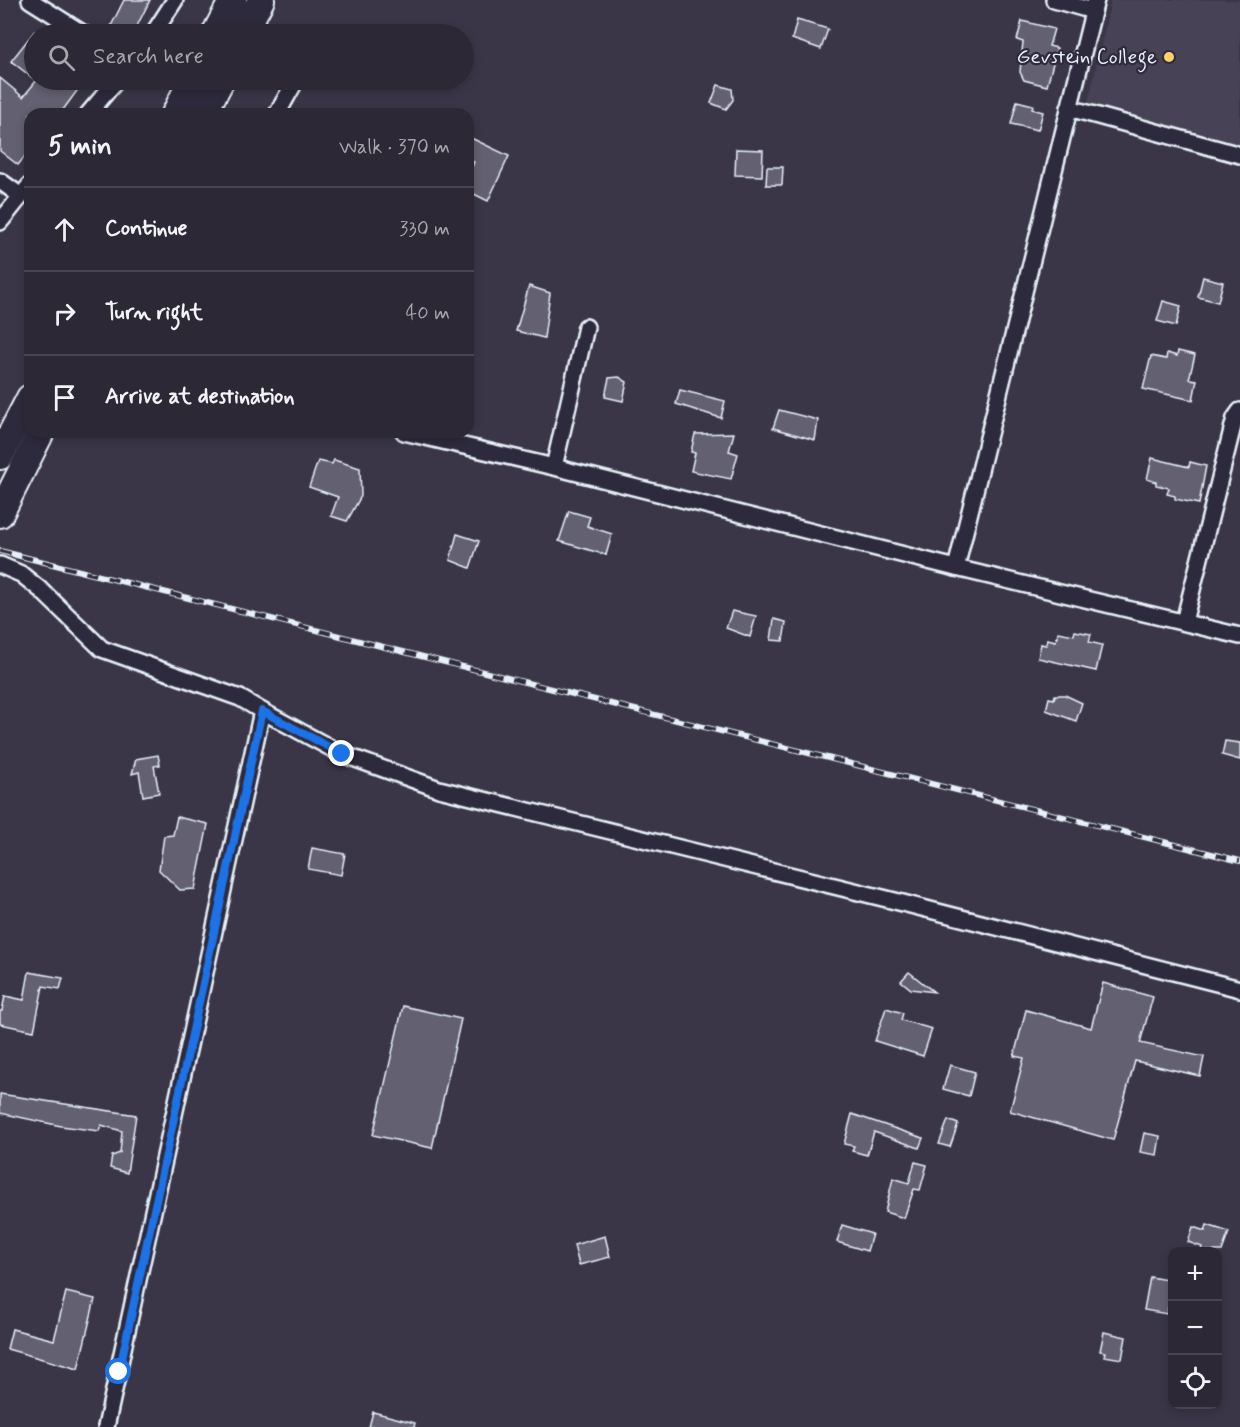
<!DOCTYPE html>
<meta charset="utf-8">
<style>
body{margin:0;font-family:Mynerve,sans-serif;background:#34303e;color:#f1f3f6}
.controls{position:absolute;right:18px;bottom:18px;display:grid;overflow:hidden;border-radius:12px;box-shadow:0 3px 9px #0003}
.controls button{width:54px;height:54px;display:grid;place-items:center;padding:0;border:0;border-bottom:2px solid #484451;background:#2c2836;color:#f1f3f6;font:30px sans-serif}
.stop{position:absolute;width:18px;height:18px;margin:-14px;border:4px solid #1a73e8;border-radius:50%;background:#fff}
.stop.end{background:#1a73e8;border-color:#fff;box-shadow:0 2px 6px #0008}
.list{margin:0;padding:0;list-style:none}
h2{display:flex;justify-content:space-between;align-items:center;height:78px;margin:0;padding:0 24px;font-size:26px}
h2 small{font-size:20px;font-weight:400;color:#a6a6ad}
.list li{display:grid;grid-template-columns:39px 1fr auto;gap:18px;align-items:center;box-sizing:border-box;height:84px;padding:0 24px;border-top:2px solid #484451}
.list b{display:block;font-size:22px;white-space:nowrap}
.list em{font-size:20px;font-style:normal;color:#a6a6ad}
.icon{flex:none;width:33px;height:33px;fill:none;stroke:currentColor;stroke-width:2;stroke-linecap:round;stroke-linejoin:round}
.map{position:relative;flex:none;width:1240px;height:1427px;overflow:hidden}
.search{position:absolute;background:#2c2836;box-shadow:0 3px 9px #0003;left:24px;top:24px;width:450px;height:66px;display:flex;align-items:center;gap:15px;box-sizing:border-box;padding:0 21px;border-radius:33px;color:#a6a6ad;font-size:22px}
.panel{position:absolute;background:#2c2836;box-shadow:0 3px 9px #0003;left:24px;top:108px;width:450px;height:330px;border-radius:18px}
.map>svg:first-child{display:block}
</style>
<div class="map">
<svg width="1240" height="1427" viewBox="0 0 1240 1427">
<rect width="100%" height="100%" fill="#3a3648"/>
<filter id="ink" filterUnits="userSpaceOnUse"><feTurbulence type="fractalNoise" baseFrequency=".0167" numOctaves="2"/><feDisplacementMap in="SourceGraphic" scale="12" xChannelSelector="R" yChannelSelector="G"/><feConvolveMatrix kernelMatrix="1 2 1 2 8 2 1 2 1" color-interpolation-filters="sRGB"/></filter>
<g filter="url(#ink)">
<!-- built -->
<polygon fill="#464354" points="1111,0 1240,0 1240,152 1086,113"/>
<!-- building -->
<g fill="#636171" stroke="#e8f1f8" stroke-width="1.5">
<polygon points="124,0 150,0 133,34 108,32"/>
<polygon points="797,20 828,29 821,49 792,39"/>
<polygon points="1022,21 1054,29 1049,46 1057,48 1047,86 1024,80 1020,72 1023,42 1017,40"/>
<polygon points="34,32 34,79 11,61"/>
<polygon points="0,78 23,97 37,80 85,80 60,114 30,114 30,150 18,165 0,151"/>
<polygon points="718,85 732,89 733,100 726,109 711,103"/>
<polygon points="1017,101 1033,105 1032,109 1043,112 1038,130 1011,124"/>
<polygon points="471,138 509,156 488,201 468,191 468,177 474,162 468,159 468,145"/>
<polygon points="736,149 763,150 762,176 735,175"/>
<polygon points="767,167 783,167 782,185 766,185"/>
<polygon points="1203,277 1223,282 1218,302 1198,297"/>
<polygon points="529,286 550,293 544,338 516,331"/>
<polygon points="1163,301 1181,306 1176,326 1157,321"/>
<polygon points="1178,351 1195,355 1189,379 1197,380 1193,400 1143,389 1151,356 1166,359 1167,353 1177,356"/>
<polygon points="619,377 627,382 623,401 605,397 609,378"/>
<polygon points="680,390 725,401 721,418 676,404"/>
<polygon points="779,410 818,420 815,440 773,428"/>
<polygon points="734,433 729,451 738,454 731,479 691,471 695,453 691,452 695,434"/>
<polygon points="1152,458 1189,467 1190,462 1206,466 1199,504 1175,499 1175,496 1167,494 1169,488 1156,485 1156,482 1147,479"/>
<polygon points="334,460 360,468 361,496 347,521 331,516 338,497 309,487 318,461 332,464"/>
<polygon points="569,511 590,517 587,526 612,534 606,555 559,541"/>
<polygon points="457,534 479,541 470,568 450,560"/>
<polygon points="732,611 756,616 750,637 726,628"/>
<polygon points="774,619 786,622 783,641 771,640"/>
<polygon points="1075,631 1091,634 1089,642 1102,645 1096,671 1038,658 1041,644 1046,645 1047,639 1056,641 1058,632 1074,635"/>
<polygon points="1055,695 1065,695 1082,703 1076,721 1046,710 1049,698 1054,699"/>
<polygon points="1225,741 1240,743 1240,760 1222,755"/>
<polygon points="158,755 160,765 154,766 159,793 143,796 139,772 132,774 136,759"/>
<polygon points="177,817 208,824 195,889 180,890 159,870 164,836 173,835"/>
<polygon points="312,848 345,854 341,875 308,869"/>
<polygon points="29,972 63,978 60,989 43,986 34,1031 0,1024 0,1011 2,1011 5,996 24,1000"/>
<polygon points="909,972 934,992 911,989 901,981"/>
<polygon points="1103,983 1153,997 1140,1043 1204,1057 1200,1076 1135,1061 1113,1140 1010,1111 1024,1058 1014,1056 1026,1010 1091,1028"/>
<polygon points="403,1006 461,1019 432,1148 373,1135"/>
<polygon points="886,1008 903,1013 901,1020 932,1029 923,1056 875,1041"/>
<polygon points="950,1065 975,1072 969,1096 943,1089"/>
<polygon points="0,1094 136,1115 127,1173 110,1168 112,1156 120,1153 122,1131 101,1125 99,1131 61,1126 0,1113"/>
<polygon points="852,1114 923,1138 919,1148 874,1132 867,1155 852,1151 854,1146 844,1144"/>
<polygon points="948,1120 958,1124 950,1147 939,1144"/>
<polygon points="1144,1133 1160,1136 1157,1155 1140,1152"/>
<polygon points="915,1162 927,1165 920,1190 914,1189 904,1218 885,1212 893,1178 909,1183"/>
<polygon points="842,1225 872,1234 867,1251 837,1242"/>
<polygon points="1207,1225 1229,1232 1222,1251 1201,1251 1202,1247 1188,1242 1193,1227 1205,1231"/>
<polygon points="605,1236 610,1257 579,1265 574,1245"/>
<polygon points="1150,1277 1173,1281 1167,1314 1144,1310"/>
<polygon points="66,1292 95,1299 78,1369 7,1349 12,1329 54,1340"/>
<polygon points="1104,1332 1126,1337 1122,1359 1104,1356 1105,1352 1100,1351"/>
<polygon points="373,1412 415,1423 414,1427 369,1427"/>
</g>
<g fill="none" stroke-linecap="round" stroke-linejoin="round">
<defs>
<g id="minor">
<polyline points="30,0 84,34"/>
<polyline points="1054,0 1093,11"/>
<polyline points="1096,0 956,568 1240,636"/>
<polyline points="153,34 175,0"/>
<polyline points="1069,108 1240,155"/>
<polyline points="88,114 117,80"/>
<polyline points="277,114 296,80"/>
<polyline points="0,181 21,196"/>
<polyline points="0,222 30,185"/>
<polyline points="404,432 554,467 956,568"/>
<polyline points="554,467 586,327"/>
<polyline points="0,565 21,574 42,591 102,649 240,698 262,711"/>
<polyline points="1184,622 1235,418 1240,411"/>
<polyline points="106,1427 262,711 342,754 439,789 887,899 1240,989"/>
</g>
<g id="trunk">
<polyline points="215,34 233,0"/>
<polyline points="243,34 261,0"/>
<polyline points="175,114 192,80"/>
<polyline points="203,114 221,80"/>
<polyline points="0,456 30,398"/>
<polyline points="0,514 41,432"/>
</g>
</defs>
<!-- minor casing -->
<use href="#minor" stroke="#e8f1f8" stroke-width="20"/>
<!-- trunk casing -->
<use href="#trunk" stroke="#e8f1f8" stroke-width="30"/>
<!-- minor -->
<use href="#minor" stroke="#2f2a3d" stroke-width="15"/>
<!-- trunk -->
<use href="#trunk" stroke="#2f2a3d" stroke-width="26"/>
<defs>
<polyline id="rail" points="0,551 1240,861"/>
</defs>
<!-- rail casing -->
<use href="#rail" stroke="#e8f1f8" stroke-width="6"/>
<!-- rail -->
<use href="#rail" stroke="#2f2a3d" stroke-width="4" stroke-dasharray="11" stroke-linecap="butt"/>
</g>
</g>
<g fill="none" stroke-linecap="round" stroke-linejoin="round" filter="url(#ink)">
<!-- route -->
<polyline stroke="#1a73e8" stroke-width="8" points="119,1372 262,711 342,754"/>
</g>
<!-- markers -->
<circle fill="#ffd166" stroke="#2f2a3d" stroke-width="2" cx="1169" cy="57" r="6"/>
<g text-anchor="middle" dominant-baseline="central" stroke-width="4.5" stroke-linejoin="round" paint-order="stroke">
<!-- poi labels -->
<g font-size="21" fill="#e8f1f8" stroke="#2f2a3d" text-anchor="end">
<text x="1157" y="57">Gevstein College</text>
</g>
</g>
</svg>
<div class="controls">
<button>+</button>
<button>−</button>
<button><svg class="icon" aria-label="locate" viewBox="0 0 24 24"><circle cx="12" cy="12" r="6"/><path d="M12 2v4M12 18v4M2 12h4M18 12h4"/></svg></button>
</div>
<div class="stop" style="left:119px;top:1372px"></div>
<div class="stop end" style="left:342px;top:754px"></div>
<div class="search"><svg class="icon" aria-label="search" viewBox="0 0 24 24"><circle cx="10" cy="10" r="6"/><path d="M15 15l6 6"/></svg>Search here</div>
<section class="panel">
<h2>5 min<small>Walk · 370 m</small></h2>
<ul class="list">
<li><svg class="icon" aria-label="ahead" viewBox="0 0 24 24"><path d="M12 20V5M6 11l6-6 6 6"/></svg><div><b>Continue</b></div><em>330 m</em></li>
<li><svg class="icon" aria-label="right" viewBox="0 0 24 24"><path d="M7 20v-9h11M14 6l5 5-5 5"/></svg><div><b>Turn right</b></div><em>40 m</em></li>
<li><svg class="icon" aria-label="arrive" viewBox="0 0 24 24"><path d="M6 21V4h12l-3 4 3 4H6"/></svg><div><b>Arrive at destination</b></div></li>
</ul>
</section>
</div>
